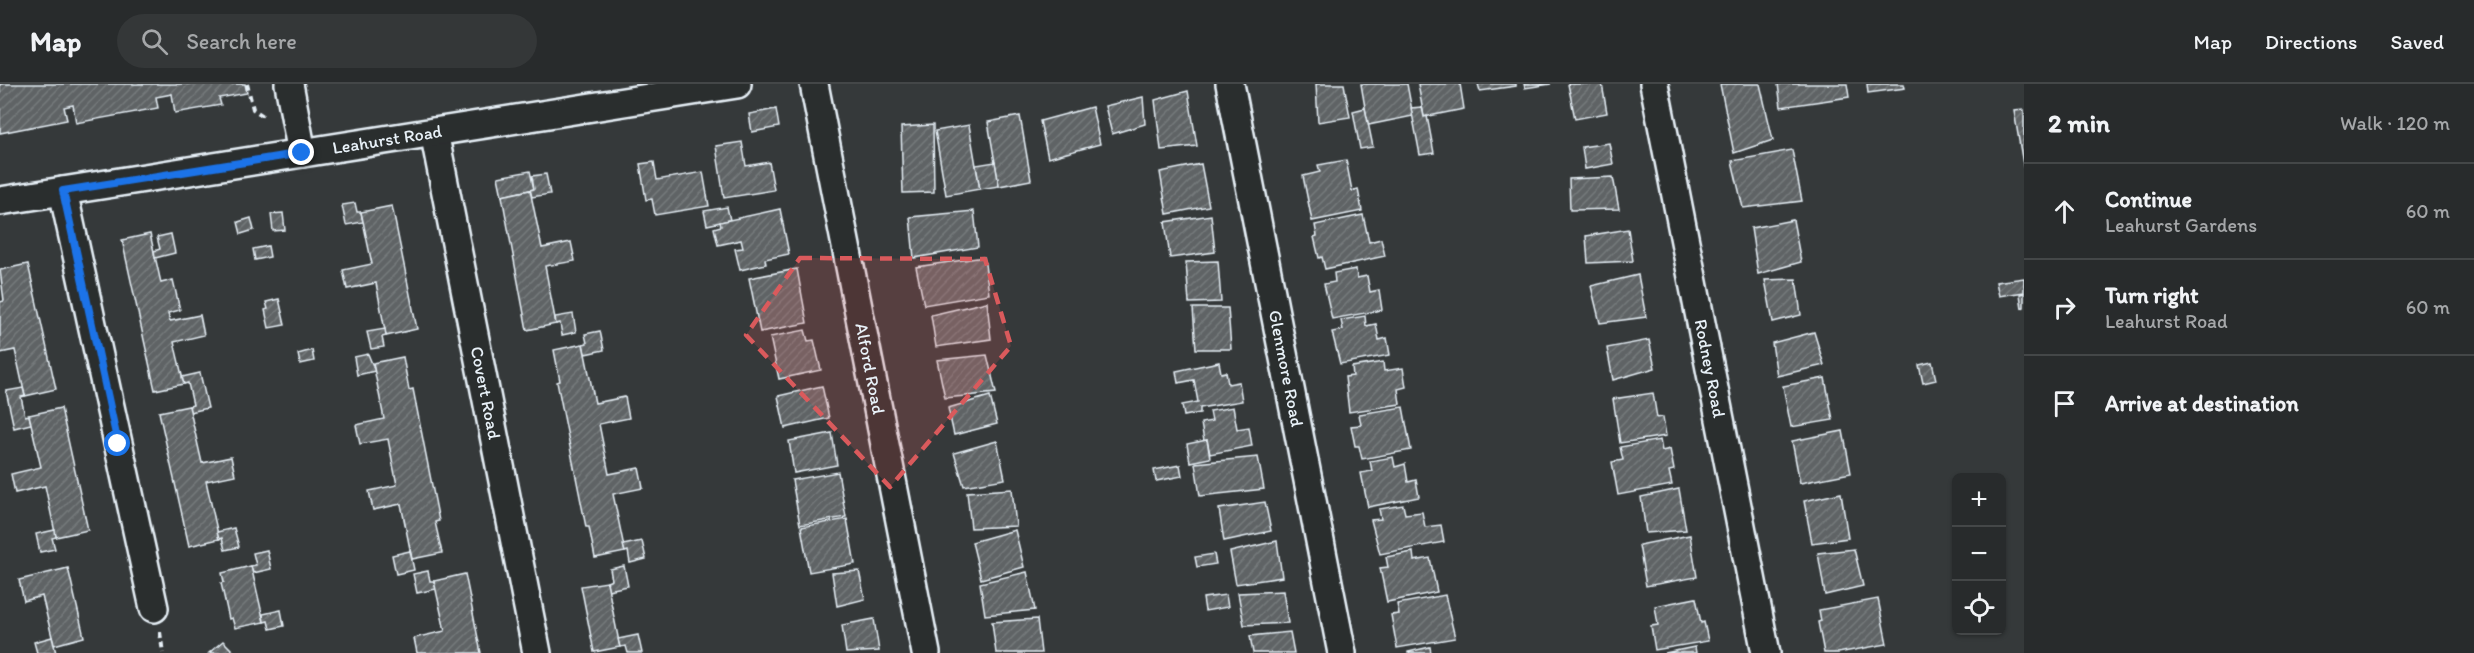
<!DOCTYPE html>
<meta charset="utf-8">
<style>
body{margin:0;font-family:Itim,sans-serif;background:#343738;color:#f1f3f6}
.controls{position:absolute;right:18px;bottom:18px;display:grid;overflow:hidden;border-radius:9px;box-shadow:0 2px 4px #0004}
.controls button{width:54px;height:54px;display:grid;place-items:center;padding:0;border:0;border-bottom:2px solid #444748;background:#282b2c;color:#f1f3f6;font:30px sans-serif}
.stop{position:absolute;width:18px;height:18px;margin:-14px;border:4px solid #1a73e8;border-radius:50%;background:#fff}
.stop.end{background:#1a73e8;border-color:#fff;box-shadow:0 2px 6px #0008}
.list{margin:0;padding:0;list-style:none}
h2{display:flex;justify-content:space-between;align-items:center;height:78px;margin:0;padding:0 24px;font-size:26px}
h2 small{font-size:20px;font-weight:400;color:#a5a7a9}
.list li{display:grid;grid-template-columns:39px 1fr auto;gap:18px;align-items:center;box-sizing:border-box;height:96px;padding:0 24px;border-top:2px solid #444748}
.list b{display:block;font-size:22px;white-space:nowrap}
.list p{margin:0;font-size:20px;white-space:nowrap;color:#a5a7a9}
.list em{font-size:20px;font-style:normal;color:#a5a7a9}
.icon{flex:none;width:33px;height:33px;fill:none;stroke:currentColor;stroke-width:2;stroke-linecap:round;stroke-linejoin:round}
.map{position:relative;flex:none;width:2024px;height:569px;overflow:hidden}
header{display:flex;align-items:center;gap:36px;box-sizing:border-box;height:84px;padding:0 30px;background:#282b2c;border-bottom:2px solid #444748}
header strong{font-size:28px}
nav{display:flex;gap:33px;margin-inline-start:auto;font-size:21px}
.search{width:420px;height:54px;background:#343738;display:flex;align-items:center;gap:15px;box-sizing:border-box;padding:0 21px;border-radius:33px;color:#a5a7a9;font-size:22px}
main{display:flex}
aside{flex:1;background:#282b2c}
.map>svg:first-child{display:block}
</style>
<header>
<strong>Map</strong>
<div class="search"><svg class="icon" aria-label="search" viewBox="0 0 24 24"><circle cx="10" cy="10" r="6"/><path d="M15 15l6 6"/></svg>Search here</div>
<nav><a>Map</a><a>Directions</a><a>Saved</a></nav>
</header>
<main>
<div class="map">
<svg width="2024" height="569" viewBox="0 0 2024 569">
<defs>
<pattern id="building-hatch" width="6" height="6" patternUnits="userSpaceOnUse" patternTransform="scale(1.5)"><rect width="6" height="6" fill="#5f6365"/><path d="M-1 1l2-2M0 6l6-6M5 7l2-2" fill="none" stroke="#767a7c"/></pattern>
</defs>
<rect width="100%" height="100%" fill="#35393a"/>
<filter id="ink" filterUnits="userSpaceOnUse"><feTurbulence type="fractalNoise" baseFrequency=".0167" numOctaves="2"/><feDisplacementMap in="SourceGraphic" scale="12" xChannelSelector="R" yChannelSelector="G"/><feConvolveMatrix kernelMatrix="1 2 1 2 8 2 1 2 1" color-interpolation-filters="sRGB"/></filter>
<g filter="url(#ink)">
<!-- building -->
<g fill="url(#building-hatch)" stroke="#e8f1f8" stroke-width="1.5">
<polygon points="0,0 245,0 247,9 219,14 221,21 175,29 172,10 156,13 158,24 76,39 73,21 64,23 67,36 0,49"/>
<polygon points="1316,0 1344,0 1350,33 1318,38"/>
<polygon points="1361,0 1407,0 1413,32 1368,41"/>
<polygon points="1418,0 1460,0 1464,25 1424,33"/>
<polygon points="1478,0 1516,0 1516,2 1480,7"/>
<polygon points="1524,0 1551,0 1525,4"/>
<polygon points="1568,0 1602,0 1607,29 1575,35"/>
<polygon points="1720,0 1760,0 1773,56 1734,69"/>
<polygon points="1778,0 1847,0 1849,13 1781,23"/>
<polygon points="1867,0 1904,0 1905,4 1868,9"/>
<polygon points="1188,7 1197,62 1161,66 1155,16"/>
<polygon points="1143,13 1145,40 1112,50 1105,22"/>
<polygon points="1092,23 1100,60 1048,74 1040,37"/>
<polygon points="1422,23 1424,33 1427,32 1434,69 1420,71 1411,24"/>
<polygon points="1365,24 1373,63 1360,65 1353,27"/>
<polygon points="776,25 779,43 752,48 749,30"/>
<polygon points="2024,26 2024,86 2014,27"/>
<polygon points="1020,32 1031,96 999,102 988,38"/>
<polygon points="933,41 934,108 903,109 901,43"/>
<polygon points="969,41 980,105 946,111 935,47"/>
<polygon points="742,58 746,82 769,78 774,106 724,114 716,62"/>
<polygon points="1609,59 1613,80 1585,85 1582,63"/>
<polygon points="1792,66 1802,117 1743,124 1732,77"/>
<polygon points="1346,76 1352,107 1358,105 1362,127 1312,137 1303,92 1320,88 1318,81"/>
<polygon points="654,78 657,96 703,88 709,122 655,131 652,115 646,116 640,80"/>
<polygon points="995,78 999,102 980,105 976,81"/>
<polygon points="1201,80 1209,122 1167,130 1160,88"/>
<polygon points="530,87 534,105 502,112 498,93"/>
<polygon points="546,90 550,110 532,113 530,106 534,105 532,92"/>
<polygon points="1613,93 1619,125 1570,126 1569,95"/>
<polygon points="530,106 542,164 571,158 575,177 545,182 556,240 527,246 502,112"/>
<polygon points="355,119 357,128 361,128 363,138 346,141 342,121"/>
<polygon points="392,122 417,245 386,252 376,199 347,205 343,186 372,180 361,128"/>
<polygon points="727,123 730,136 707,141 704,127"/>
<polygon points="780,125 789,170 765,175 766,180 740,186 735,165 743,164 741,156 718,161 714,144 721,142 720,138"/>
<polygon points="974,127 978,163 914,174 910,133"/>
<polygon points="283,129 285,146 273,147 271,130"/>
<polygon points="1211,131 1215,168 1170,174 1165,138"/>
<polygon points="1363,131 1369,158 1381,155 1385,172 1325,185 1322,173 1319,174 1314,153 1317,152 1315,141"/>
<polygon points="251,134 254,146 241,150 238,138"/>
<polygon points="1793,136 1801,178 1758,190 1751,144"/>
<polygon points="1628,145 1633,177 1588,179 1586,152"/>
<polygon points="150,150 161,199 173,196 180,226 168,229 170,237 200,231 204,251 174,258 184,300 155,306 122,156"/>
<polygon points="171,150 175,169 155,174 154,167 160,165 157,153"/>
<polygon points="268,162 270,173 255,176 253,165"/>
<polygon points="984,173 989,210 924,221 916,183"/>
<polygon points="1218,177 1221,218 1189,219 1186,178"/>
<polygon points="28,180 56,305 25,312 15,266 0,269 0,218 4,217 0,186"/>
<polygon points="797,185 807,239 760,248 749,194"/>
<polygon points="1356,185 1357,194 1367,192 1370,208 1379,206 1382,226 1332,235 1324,200 1335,198 1334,189"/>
<polygon points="1638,191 1646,233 1600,239 1591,202"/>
<polygon points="2024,194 2024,208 1999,212 1996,198"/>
<polygon points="1796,195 1801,231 1773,238 1765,196"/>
<polygon points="2024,209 2024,223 2022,224 2020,210"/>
<polygon points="279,215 285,241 269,244 265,226 268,225 266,218"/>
<polygon points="987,218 991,255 936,263 931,231"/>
<polygon points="1193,224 1228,224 1231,265 1196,265"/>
<polygon points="573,230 576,248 562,251 560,239 556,240 555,233"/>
<polygon points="1365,232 1366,242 1376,240 1379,256 1387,254 1390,271 1340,280 1332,248 1343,246 1341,236"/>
<polygon points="385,245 386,252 382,253 384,263 371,265 367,248"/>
<polygon points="805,246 808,257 814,256 821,286 779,295 770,253"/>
<polygon points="600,247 604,266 585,270 583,260 587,259 585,250"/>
<polygon points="1814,248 1824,281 1777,292 1772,259"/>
<polygon points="1649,256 1655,284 1613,296 1607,264"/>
<polygon points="583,260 595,319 625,313 629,334 599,340 609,390 639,384 643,404 613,410 625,468 595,474 589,443 586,443 557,298 560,297 554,266"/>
<polygon points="312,266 314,277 300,280 298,270"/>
<polygon points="368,270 375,287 357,291 354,273"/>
<polygon points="987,271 996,309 945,314 937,276"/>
<polygon points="403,273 409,306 413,305 439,437 435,438 442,469 412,475 401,420 373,426 369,407 397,401 388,355 360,360 356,341 384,335 373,279"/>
<polygon points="1219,278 1221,289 1226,288 1228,300 1239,298 1242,317 1200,324 1200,329 1184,332 1182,321 1198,318 1194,296 1178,299 1176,287"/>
<polygon points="1383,278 1384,287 1403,284 1406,303 1398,305 1400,320 1349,328 1345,293 1353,292 1352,283"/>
<polygon points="1932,278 1936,296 1923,299 1919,281"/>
<polygon points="200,289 208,324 190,328 189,322 193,321 188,299 184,300 182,293"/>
<polygon points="1825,294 1833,336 1791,343 1783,302"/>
<polygon points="822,302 829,334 785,344 778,312"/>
<polygon points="23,304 25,312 21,313 25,332 29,331 31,340 14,344 6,307"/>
<polygon points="1653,309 1657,334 1663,333 1666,352 1620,359 1613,315"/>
<polygon points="990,312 997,340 954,351 948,324"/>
<polygon points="189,322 202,379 231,373 235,391 206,397 219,455 189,462 159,328"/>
<polygon points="1233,323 1237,345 1249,343 1252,362 1210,370 1207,356 1204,357 1201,339 1212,337 1210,327"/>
<polygon points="1403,323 1411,366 1362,375 1359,362 1355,362 1351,342 1361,341 1359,330"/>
<polygon points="61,324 88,446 56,453 45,402 15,409 11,390 41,383 29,331"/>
<polygon points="1843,347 1851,389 1800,399 1792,357"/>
<polygon points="832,349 837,381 794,389 789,357"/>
<polygon points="1207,356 1210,374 1190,378 1187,360"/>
<polygon points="1660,356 1662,367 1670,365 1674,386 1669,387 1672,401 1618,411 1612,378 1623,376 1620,363"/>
<polygon points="997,357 1005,395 964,402 954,369"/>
<polygon points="1258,373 1264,405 1200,412 1195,379"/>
<polygon points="1393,373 1395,383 1405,380 1408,398 1416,396 1419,413 1368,423 1361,389 1372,387 1370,377"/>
<polygon points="1180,381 1182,392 1156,397 1154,386"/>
<polygon points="838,388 846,433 800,441 792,396"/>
<polygon points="1012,405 1016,442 971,444 967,408"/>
<polygon points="1679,405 1686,446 1646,449 1641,413"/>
<polygon points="1841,409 1848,454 1812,459 1804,417"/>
<polygon points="1265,418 1271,447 1224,457 1219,425"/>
<polygon points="1403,421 1405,430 1422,428 1425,443 1441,441 1444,458 1380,470 1371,436 1381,435 1379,425"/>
<polygon points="847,435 855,480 809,488 801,443"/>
<polygon points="234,444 239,463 225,466 222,454 219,455 217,448"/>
<polygon points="55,446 56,453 52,454 55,465 40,468 36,450"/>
<polygon points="1015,446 1024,483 981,495 972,458"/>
<polygon points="1690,451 1697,493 1646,502 1639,461"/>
<polygon points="642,457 646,475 630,479 628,467 625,468 623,461"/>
<polygon points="1277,457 1282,493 1236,500 1230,468"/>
<polygon points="1854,465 1863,502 1825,511 1818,469"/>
<polygon points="267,466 271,485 253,489 251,482 256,481 253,469"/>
<polygon points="410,467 414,486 396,490 392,471"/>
<polygon points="1413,468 1414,477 1430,474 1437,508 1387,518 1380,484 1388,483 1386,473"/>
<polygon points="1214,470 1216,480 1197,483 1195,473"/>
<polygon points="251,482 264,538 235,544 232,534 229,535 221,499 224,498 222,489"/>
<polygon points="624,482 628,502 608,506 607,498 612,496 610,485"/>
<polygon points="68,484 84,553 54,561 42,512 24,517 19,496"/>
<polygon points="428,487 430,497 434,497 436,505 417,509 413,490"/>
<polygon points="859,487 865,515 837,522 832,489"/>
<polygon points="1027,488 1035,526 985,531 980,499"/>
<polygon points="465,490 481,569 417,569 414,554 445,547 434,497"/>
<polygon points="607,498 620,563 594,568 581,502"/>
<polygon points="1283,507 1288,539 1244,541 1238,509"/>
<polygon points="1226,511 1228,523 1205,527 1203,514"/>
<polygon points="1445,511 1455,554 1397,564 1391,531 1399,530 1397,520"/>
<polygon points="1696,514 1701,539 1704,538 1708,557 1655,566 1651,542 1658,541 1655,522"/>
<polygon points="1878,515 1887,560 1838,569 1824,569 1818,538 1821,537 1819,526"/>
<polygon points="281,526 284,542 270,545 268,537 264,538 263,530"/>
<polygon points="874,535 879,567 846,569 842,541"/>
<polygon points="1037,535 1041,569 996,569 992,538"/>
<polygon points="1290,548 1294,569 1253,569 1250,552"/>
<polygon points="638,551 642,569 628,569 626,562 620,563 618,555"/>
<polygon points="52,553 56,569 37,569 34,558"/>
<polygon points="223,557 235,569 209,569"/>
<polygon points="1430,563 1431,569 1408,569 1408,568"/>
<polygon points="1695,563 1696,569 1665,569"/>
</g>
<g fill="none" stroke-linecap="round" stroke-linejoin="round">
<defs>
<g id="minor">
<polyline points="289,0 302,69"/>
<path id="s1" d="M814 0 926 569"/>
<path id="s2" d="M1230 0 1342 569"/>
<path id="s3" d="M1654 0 1766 569"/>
<path id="s4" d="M434 48 537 569"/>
<polyline points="63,107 154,524"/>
<path id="s5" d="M0 117 737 0"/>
</g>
</defs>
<!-- minor casing -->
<use href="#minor" stroke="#e8f1f8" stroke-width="32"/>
<!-- path -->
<g stroke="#e8f1f8" stroke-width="4" stroke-dasharray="6 4.5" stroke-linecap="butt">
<polyline points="247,0 253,25 266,34"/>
<polyline points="160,548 163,569"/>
</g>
<!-- minor -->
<use href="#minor" stroke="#2a2d2e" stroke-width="27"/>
</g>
</g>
<g fill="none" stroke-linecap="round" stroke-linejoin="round" filter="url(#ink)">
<!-- route -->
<polyline stroke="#1a73e8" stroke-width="8" points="118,360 63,107 302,69"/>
</g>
<!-- marked area -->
<path fill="#da5a5c" fill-opacity="0.2" stroke="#da5a5c" stroke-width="4.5" stroke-dasharray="12 8" stroke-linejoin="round" d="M800 174 985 175 1011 262 890 403 746 251Z"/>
<g text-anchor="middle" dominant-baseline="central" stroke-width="5" stroke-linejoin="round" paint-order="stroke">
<!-- street labels -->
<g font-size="18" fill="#e8f1f8" stroke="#2a2d2e">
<text stroke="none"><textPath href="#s5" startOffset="392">Leahurst Road</textPath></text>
<text stroke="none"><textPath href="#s1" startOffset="290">Alford Road</textPath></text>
<text stroke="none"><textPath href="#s2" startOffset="290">Glenmore Road</textPath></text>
<text stroke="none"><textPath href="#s3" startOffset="290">Rodney Road</textPath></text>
<text stroke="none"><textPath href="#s4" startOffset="266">Covert Road</textPath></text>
</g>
</g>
</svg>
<div class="controls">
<button>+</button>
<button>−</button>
<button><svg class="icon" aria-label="locate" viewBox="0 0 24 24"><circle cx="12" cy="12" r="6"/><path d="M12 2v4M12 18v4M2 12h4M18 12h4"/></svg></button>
</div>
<div class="stop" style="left:118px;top:360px"></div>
<div class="stop end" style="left:302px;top:69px"></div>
</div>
<aside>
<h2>2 min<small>Walk · 120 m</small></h2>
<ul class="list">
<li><svg class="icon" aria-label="ahead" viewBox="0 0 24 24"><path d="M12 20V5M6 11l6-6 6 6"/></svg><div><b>Continue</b><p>Leahurst Gardens</p></div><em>60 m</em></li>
<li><svg class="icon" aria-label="right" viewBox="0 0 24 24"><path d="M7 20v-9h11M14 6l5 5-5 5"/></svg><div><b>Turn right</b><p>Leahurst Road</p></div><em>60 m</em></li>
<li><svg class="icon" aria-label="arrive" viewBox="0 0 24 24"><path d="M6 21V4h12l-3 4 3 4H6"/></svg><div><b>Arrive at destination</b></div></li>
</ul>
</aside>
</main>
